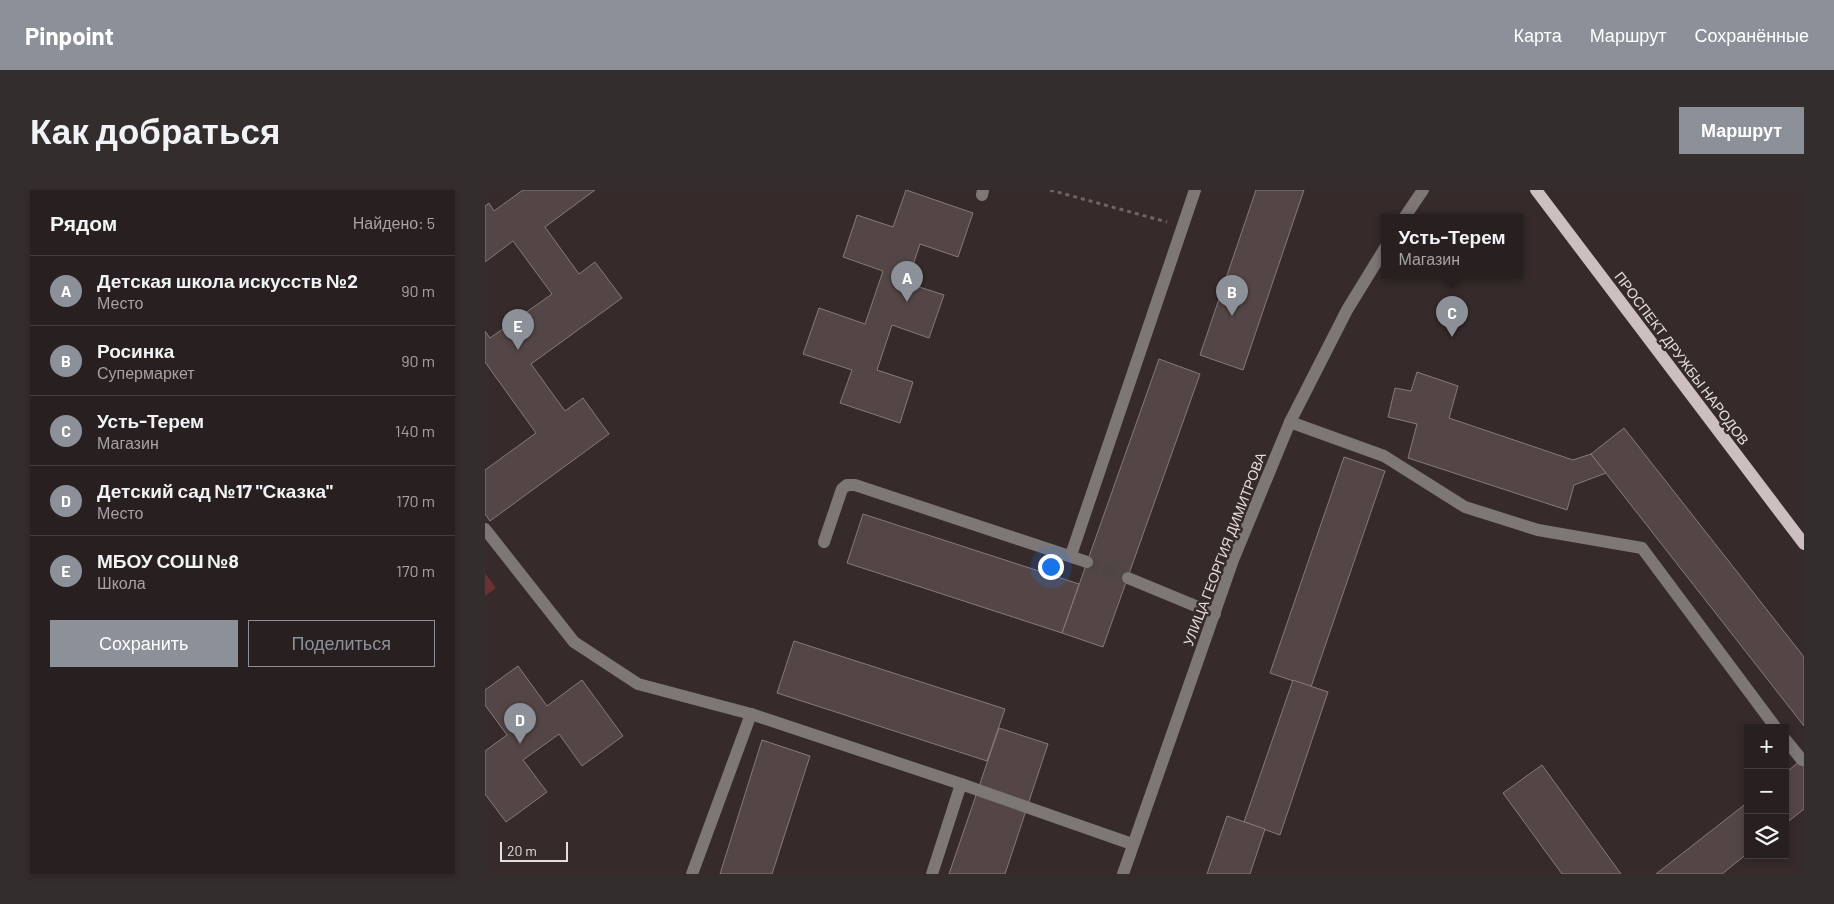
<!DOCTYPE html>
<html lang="ru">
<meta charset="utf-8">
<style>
body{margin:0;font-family:Barlow,sans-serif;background:#342d2d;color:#f1f3f6}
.controls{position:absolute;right:15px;bottom:15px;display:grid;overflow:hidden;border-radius:0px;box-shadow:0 2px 8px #0003}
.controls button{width:45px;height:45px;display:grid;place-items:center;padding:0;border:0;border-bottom:1px solid #443e3e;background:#282020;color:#f1f3f6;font:25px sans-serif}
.scale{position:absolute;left:15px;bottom:12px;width:68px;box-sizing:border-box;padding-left:5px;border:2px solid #e6dede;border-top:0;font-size:14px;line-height:18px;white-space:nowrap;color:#e6dede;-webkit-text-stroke:4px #362a2a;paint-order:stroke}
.you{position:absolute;left:565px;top:376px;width:18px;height:18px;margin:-12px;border:4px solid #fff;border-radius:50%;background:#1a73e8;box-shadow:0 0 0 8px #1a73e833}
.badge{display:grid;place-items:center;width:32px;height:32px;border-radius:50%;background:#8c9099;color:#fff;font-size:16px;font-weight:700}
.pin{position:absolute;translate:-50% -41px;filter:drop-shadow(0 1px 2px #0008)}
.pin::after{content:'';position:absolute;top:26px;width:18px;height:15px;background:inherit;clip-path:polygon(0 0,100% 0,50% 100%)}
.popup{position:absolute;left:896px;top:24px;width:142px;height:65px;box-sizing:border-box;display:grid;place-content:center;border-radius:0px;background:#282020;filter:drop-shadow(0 1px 4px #0005);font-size:16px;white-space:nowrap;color:#a5a3a5}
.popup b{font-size:19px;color:#f1f3f6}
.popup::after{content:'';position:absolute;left:50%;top:100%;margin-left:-10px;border:10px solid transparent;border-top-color:#282020}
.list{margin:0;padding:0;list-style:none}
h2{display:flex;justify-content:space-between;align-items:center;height:65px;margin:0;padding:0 20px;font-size:21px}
h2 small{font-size:16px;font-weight:400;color:#a5a3a5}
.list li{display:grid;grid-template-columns:32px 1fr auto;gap:15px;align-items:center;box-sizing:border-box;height:70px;padding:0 20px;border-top:1px solid #443e3e}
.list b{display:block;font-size:19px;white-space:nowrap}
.list p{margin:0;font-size:16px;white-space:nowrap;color:#a5a3a5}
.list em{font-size:16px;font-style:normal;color:#a5a3a5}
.actions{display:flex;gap:10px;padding:15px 20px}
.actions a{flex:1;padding:11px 0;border:1px solid #8c9099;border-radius:0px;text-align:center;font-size:18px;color:#8c9099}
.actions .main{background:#8c9099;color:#fff}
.icon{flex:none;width:28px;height:28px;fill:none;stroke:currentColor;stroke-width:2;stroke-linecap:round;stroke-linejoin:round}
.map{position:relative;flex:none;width:1319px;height:684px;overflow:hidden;border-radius:0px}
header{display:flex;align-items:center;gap:30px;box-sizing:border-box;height:70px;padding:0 25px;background:#8c9099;color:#fff}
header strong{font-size:24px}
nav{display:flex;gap:28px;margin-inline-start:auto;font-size:18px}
.intro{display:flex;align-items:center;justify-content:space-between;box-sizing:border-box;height:120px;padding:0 30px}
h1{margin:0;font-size:35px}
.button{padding:12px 22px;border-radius:0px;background:#8c9099;color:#fff;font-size:18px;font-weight:700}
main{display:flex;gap:30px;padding:0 30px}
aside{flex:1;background:#282020;border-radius:0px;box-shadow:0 2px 8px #0003}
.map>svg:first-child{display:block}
</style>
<header>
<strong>Pinpoint</strong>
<nav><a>Карта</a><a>Маршрут</a><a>Сохранённые</a></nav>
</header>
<div class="intro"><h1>Как добраться</h1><a class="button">Маршрут</a></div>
<main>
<aside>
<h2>Рядом<small>Найдено: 5</small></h2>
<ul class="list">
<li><span class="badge">A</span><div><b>Детская школа искусств №2</b><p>Место</p></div><em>90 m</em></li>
<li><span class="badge">B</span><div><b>Росинка</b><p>Супермаркет</p></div><em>90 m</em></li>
<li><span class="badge">C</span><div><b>Усть-Терем</b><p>Магазин</p></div><em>140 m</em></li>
<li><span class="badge">D</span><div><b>Детский сад №17 &quot;Сказка&quot;</b><p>Место</p></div><em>170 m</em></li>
<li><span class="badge">E</span><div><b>МБОУ СОШ №8</b><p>Школа</p></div><em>170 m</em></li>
</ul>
<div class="actions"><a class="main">Сохранить</a><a>Поделиться</a></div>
</aside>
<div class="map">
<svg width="1319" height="684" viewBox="0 0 1319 684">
<rect width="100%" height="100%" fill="#362a2a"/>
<!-- green -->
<polygon fill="#683134" points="0,383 11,398 0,406"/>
<!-- building -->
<g fill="#544646" stroke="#897a7a">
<polygon points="38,0 110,0 60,37 94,84 110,72 137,108 46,174 80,221 98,208 124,244 5,331 0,324 0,280 51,243 0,172 0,141 5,148 67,104 28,51 0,72 0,16 4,13 9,21"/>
<polygon points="421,0 488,23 473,67 435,54 422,93 459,105 444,148 407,135 392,180 428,192 415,233 355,213 367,180 318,164 334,118 380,134 398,81 358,67 372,25 408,37"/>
<polygon points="771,0 819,0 758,180 715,165"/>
<polygon points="674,169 715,184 618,457 577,443"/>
<polygon points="932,182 973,196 964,228 1088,270 1106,264 1121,283 1089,295 1082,320 923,268 932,234 903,227 910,198 926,201"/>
<polygon points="1139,238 1319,467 1319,536 1106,264"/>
<polygon points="859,267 900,281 826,497 785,483"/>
<polygon points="378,324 594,394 577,443 362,373"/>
<polygon points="309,451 520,519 502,571 292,503"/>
<polygon points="33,476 62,516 97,490 138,546 97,576 74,544 38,570 62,602 21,632 0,604 0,561 22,545 0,515 0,500"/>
<polygon points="808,490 843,502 795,645 759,632"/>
<polygon points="514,538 563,554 520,684 464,684"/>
<polygon points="277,550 325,566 287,684 235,684"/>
<polygon points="1319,568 1319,619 1300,634 1300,583"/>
<polygon points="1057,575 1136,684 1077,684 1018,603"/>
<polygon points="1263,612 1263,663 1237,684 1171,684"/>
<polygon points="742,626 780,639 765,684 722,684"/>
</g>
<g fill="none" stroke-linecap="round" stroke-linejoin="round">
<!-- minor-tunnel -->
<polyline stroke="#504545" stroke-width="12" stroke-dasharray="12 6" stroke-linecap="butt" points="602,372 643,388"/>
<!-- path -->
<polyline stroke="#6f6565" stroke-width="3" stroke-dasharray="4 4" stroke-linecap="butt" points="565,0 682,32"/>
<!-- minor -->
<g stroke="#7d7776" stroke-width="12">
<polyline points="497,5 498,0"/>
<polyline points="919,28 938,0"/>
<polyline points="805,232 899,266 980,317 1053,340 1157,358 1291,538"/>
<polyline points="0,339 89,452 153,494 266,524"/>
<polyline points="339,352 357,299 362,295 370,295 602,372"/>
<polyline points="586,365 710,0"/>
<polyline points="643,388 730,424"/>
<polyline points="1300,549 1317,570"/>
<polyline points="207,684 266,524 476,594"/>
<polyline points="447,684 476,594 647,654"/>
<polyline points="638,684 748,370 805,232 862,120 900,58"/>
</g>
<!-- major -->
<polyline stroke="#cdbfbf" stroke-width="12" points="1051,0 1319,354"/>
</g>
<g text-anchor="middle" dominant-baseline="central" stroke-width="5" stroke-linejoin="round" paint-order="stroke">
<!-- street labels -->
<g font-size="14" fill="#e6dede" stroke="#362a2a">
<text transform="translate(1197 168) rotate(53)">ПРОСПЕКТ ДРУЖБЫ НАРОДОВ</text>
<text transform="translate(739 359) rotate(-69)">УЛИЦА ГЕОРГИЯ ДИМИТРОВА</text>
</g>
</g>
</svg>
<div class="controls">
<button>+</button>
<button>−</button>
<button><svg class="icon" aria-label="layers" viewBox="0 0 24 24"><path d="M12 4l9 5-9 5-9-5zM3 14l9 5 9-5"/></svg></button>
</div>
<div class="scale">20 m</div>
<div class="you"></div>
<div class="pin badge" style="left:422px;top:112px">A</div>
<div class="pin badge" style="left:747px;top:126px">B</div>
<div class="pin badge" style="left:967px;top:147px">C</div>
<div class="popup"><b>Усть-Терем</b>Магазин</div>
<div class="pin badge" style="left:35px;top:554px">D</div>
<div class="pin badge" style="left:33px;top:160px">E</div>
</div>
</main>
